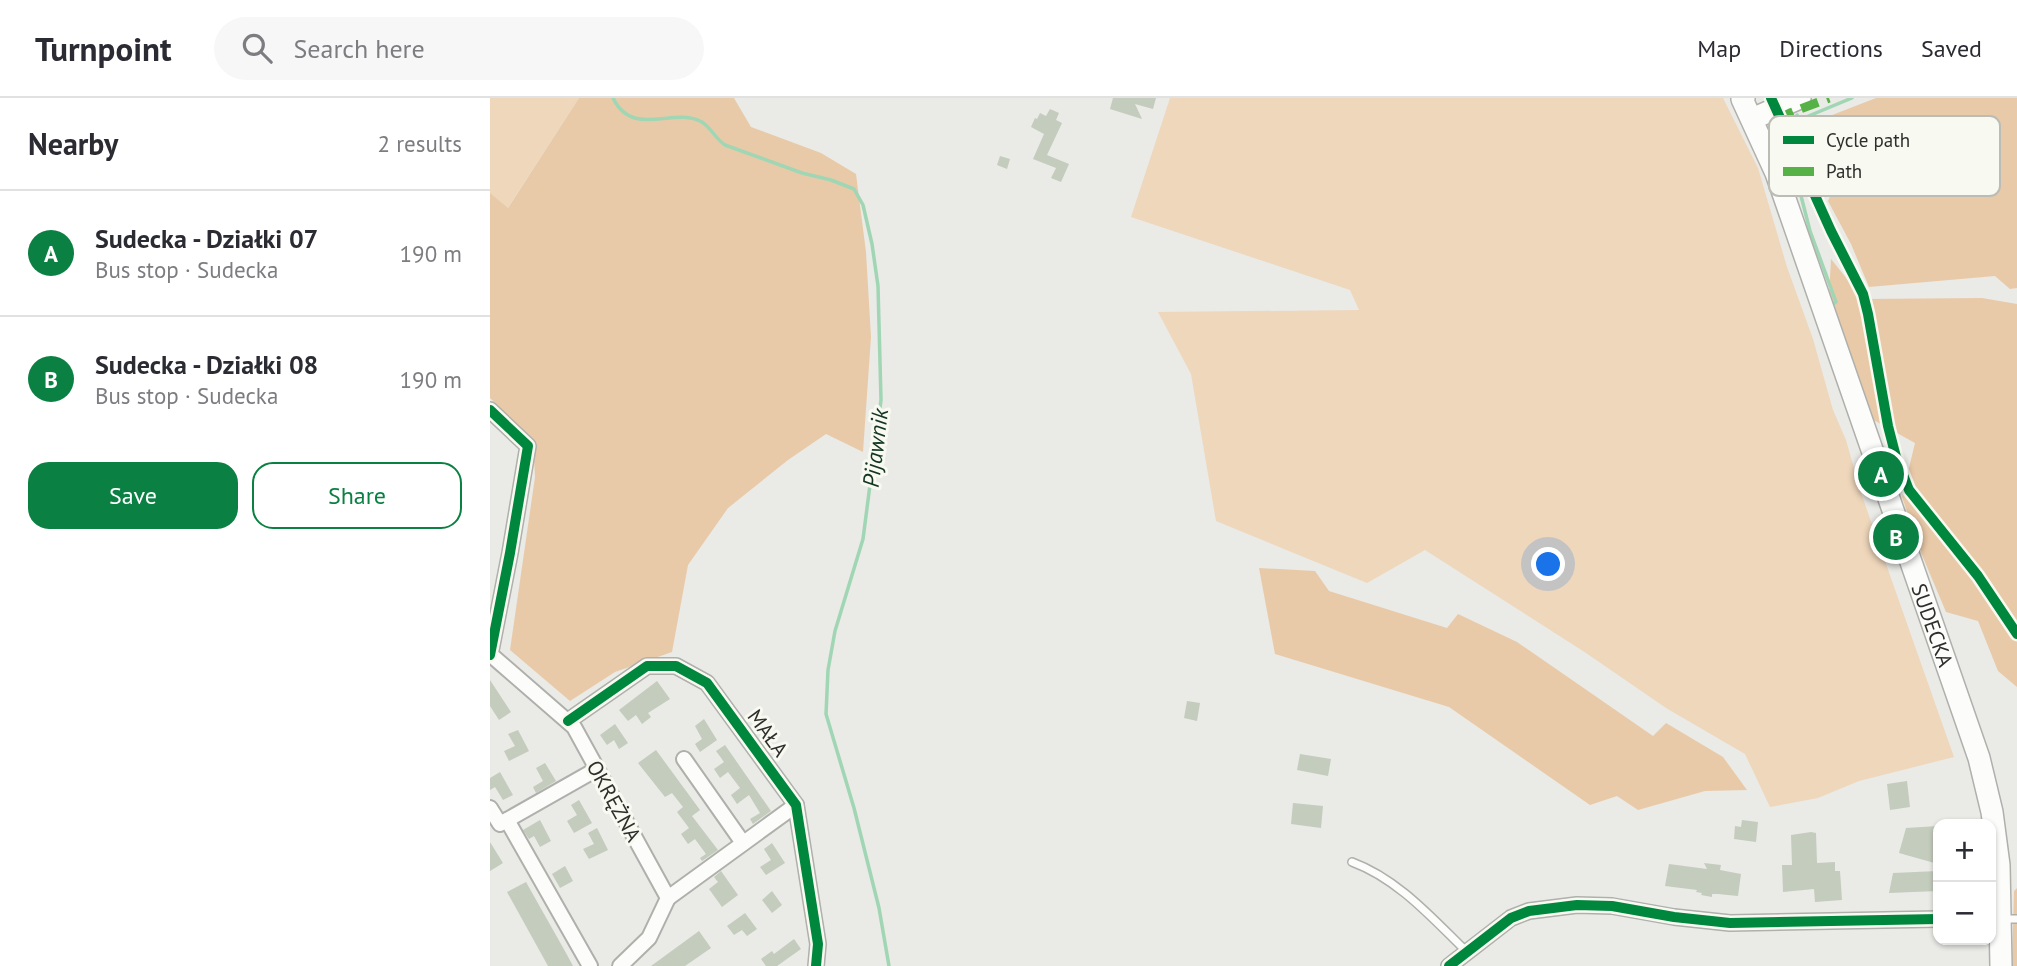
<!DOCTYPE html>
<meta charset="utf-8">
<style>
body{margin:0;font-family:"PT Sans",sans-serif;background:#f7f7f7;color:#2b2b33}
.controls{position:absolute;right:21px;bottom:21px;display:grid;overflow:hidden;border-radius:14px;box-shadow:0 2px 5px #0004}
.controls button{width:63px;height:63px;display:grid;place-items:center;padding:0;border:0;border-bottom:2px solid #e1e1e2;background:#fff;color:#2b2b33;font:35px sans-serif}
.you{position:absolute;left:1059px;top:467px;width:24px;height:24px;margin:-18px;border:5px solid #fff;border-radius:50%;background:#1a73e8;box-shadow:0 0 0 10px #1a73e833}
.badge{display:grid;place-items:center;width:46px;height:46px;border-radius:50%;background:#0b8043;color:#fff;font-size:23px;font-weight:700}
.pin{position:absolute;translate:-50% -50%;border:4px solid #fff;box-shadow:0 2px 7px #0006}
.list{margin:0;padding:0;list-style:none}
h2{display:flex;justify-content:space-between;align-items:center;height:91px;margin:0;padding:0 28px;font-size:30px}
h2 small{font-size:23px;font-weight:400;color:#7c7c81}
.list li{display:grid;grid-template-columns:46px 1fr auto;gap:21px;align-items:center;box-sizing:border-box;height:126px;padding:0 28px;border-top:2px solid #e1e1e2}
.list b{display:block;font-size:26px;white-space:nowrap}
.list p{margin:0;font-size:23px;white-space:nowrap;color:#7c7c81}
.list em{font-size:23px;font-style:normal;color:#7c7c81}
.actions{display:flex;gap:14px;padding:21px 28px}
.actions a{flex:1;padding:16px 0;border:2px solid #0b8043;border-radius:21px;text-align:center;font-size:24px;color:#0b8043}
.actions .main{background:#0b8043;color:#fff}
.icon{flex:none;width:38px;height:38px;fill:none;stroke:currentColor;stroke-width:2;stroke-linecap:round;stroke-linejoin:round}
.map{position:relative;flex:none;width:1527px;height:868px;overflow:hidden}
header{display:flex;align-items:center;gap:42px;box-sizing:border-box;height:98px;padding:0 35px;background:#fff;border-bottom:2px solid #e1e1e2}
header strong{font-size:33px}
nav{display:flex;gap:38px;margin-inline-start:auto;font-size:24px}
.search{width:490px;height:63px;background:#f7f7f7;display:flex;align-items:center;gap:18px;box-sizing:border-box;padding:0 24px;border-radius:38px;color:#7c7c81;font-size:26px}
main{display:flex}
aside{flex:1;background:#fff}
.map>svg:first-child{display:block}
</style>
<header>
<strong>Turnpoint</strong>
<div class="search"><svg class="icon" aria-label="search" viewBox="0 0 24 24"><circle cx="10" cy="10" r="6"/><path d="M15 15l6 6"/></svg>Search here</div>
<nav><a>Map</a><a>Directions</a><a>Saved</a></nav>
</header>
<main>
<aside>
<h2>Nearby<small>2 results</small></h2>
<ul class="list">
<li><span class="badge">A</span><div><b>Sudecka - Działki 07</b><p>Bus stop · Sudecka</p></div><em>190 m</em></li>
<li><span class="badge">B</span><div><b>Sudecka - Działki 08</b><p>Bus stop · Sudecka</p></div><em>190 m</em></li>
</ul>
<div class="actions"><a class="main">Save</a><a>Share</a></div>
</aside>
<div class="map">
<svg width="1527" height="868" viewBox="0 0 1527 868">
<rect width="100%" height="100%" fill="#eaeae6"/>
<!-- green -->
<g fill="#efd7bc">
<polygon points="0,0 89,0 17,111 0,95"/>
<polygon points="680,0 1233,0 1268,70 1297,169 1323,241 1343,312 1356,342 1371,395 1464,659 1369,683 1328,700 1280,709 1255,656 1176,610 1096,555 935,452 877,485 726,423 701,276 668,214 869,212 860,192 641,119"/>
</g>
<!-- forest -->
<g fill="#e9caa8">
<polygon points="89,0 244,0 261,29 331,55 366,76 376,154 381,239 373,354 336,336 298,362 238,410 198,467 182,554 125,574 80,603 20,552 45,379 43,342 0,300 0,95 18,110"/>
<polygon points="1386,0 1527,0 1527,190 1520,191 1505,178 1379,189 1361,146 1338,103 1353,71 1347,50 1332,52 1319,26"/>
<polygon points="1341,161 1373,201 1492,200 1527,206 1527,589 1508,573 1488,523 1456,514 1432,457 1412,399 1425,345 1380,320 1366,273 1339,198"/>
<polygon points="769,470 825,473 839,493 957,530 968,516 1027,544 1163,638 1176,625 1233,659 1257,692 1215,693 1148,712 1127,698 1100,707 959,609 785,556"/>
<polygon points="1527,790 1527,868 1522,868 1524,793"/>
</g>
<g fill="none" stroke-linecap="round" stroke-linejoin="round">
<!-- stream -->
<g stroke="#a0d6b4" stroke-width="3.5">
<path d="M123 0C143 41 183 8 212 24 221 30 226 41 235 47L312 75 341 82 364 91 373 107 382 146 388 188 391 302 373 441 345 533 338 572 336 616 364 710 389 810 399 868"/>
<polyline points="1309,22 1362,0"/>
<polyline points="1301,28 1309,22 1307,17"/>
<polyline points="1293,38 1291,42 1309,90 1320,133 1346,204 1343,206"/>
</g>
</g>
<!-- building -->
<g fill="#c4ccbd">
<polygon points="623,0 666,0 663,11 645,6 652,21 620,11"/>
<polygon points="560,11 569,15 566,22 572,25 557,57 579,66 571,84 561,80 566,70 543,61 554,36 541,29 545,20 547,21 550,15 556,18"/>
<polygon points="510,58 520,61 517,71 507,67"/>
<polygon points="0,582 21,614 9,622 0,608"/>
<polygon points="167,583 180,601 158,615 161,619 152,626 146,617 138,623 129,612"/>
<polygon points="697,603 710,605 707,623 694,620"/>
<polygon points="214,621 227,642 210,654 205,646 212,641 205,628"/>
<polygon points="125,626 138,645 129,651 124,642 117,647 110,637"/>
<polygon points="28,632 39,653 19,663 14,653 25,648 18,636"/>
<polygon points="235,647 281,713 263,726 260,721 270,715 259,697 247,706 241,697 250,690 238,674 230,680 224,671 234,664 226,653"/>
<polygon points="166,652 210,712 202,718 228,752 212,763 210,760 216,756 205,741 198,746 191,736 199,730 187,714 193,709 182,695 175,699 148,665"/>
<polygon points="810,656 841,661 838,678 807,672"/>
<polygon points="55,665 66,683 46,695 43,689 53,683 46,670"/>
<polygon points="10,674 23,697 13,702 5,689 0,692 0,680"/>
<polygon points="1417,683 1420,709 1400,712 1397,686"/>
<polygon points="89,702 102,725 84,735 77,723 87,717 81,707"/>
<polygon points="803,705 833,708 831,730 801,726"/>
<polygon points="50,722 61,743 50,749 44,738 39,741 33,732"/>
<polygon points="1252,722 1268,724 1266,744 1244,741 1245,728 1251,729"/>
<polygon points="1448,728 1448,766 1409,755 1416,730"/>
<polygon points="107,730 118,752 99,761 93,751 104,746 98,735"/>
<polygon points="1321,734 1326,735 1327,765 1345,764 1345,773 1350,773 1352,802 1325,804 1324,791 1293,794 1292,767 1302,767 1301,737"/>
<polygon points="0,744 13,765 0,773"/>
<polygon points="282,745 295,765 276,777 270,769 281,762 274,751"/>
<polygon points="1214,765 1231,767 1230,772 1251,776 1248,798 1228,796 1222,796 1222,799 1211,797 1212,795 1206,794 1207,792 1175,788 1179,766 1217,771"/>
<polygon points="75,768 83,783 70,790 62,776"/>
<polygon points="231,773 248,797 232,809 219,791 228,784 224,779"/>
<polygon points="1448,773 1448,793 1399,795 1403,775"/>
<polygon points="36,784 76,855 83,868 58,868 17,794"/>
<polygon points="282,793 292,807 282,815 272,802"/>
<polygon points="255,815 267,831 257,838 252,832 244,837 237,828"/>
<polygon points="209,833 221,850 195,868 161,868"/>
<polygon points="304,841 311,851 287,868 276,868 271,861 282,853 284,856"/>
</g>
<g fill="none" stroke-linecap="round" stroke-linejoin="round">
<defs>
<g id="service">
<path d="M862 764C908 781 942 820 976 853"/>
<polyline points="1511,821 1527,821"/>
</g>
<g id="minor">
<polyline points="0,312 38,348 20,455 0,557"/>
<polyline points="0,556 84,629 178,800 159,840 130,868"/>
<polyline points="78,623 157,568 186,568 217,585 306,707 328,846 326,868"/>
<polyline points="194,661 253,745"/>
<polyline points="0,710 10,726 107,671"/>
<polyline points="17,722 100,868"/>
<polyline points="178,800 306,707"/>
<polyline points="959,868 1021,820 1039,813 1087,807 1122,808 1184,819 1240,825 1448,821"/>
</g>
<g id="secondary">
<path id="s1" d="M1254 0 1252 1 1286 75 1489 660 1502 714 1509 767 1511 868"/>
<polyline points="1262,21 1310,0"/>
</g>
</defs>
<!-- service casing -->
<use href="#service" stroke="#afb0ac" stroke-width="10"/>
<!-- minor casing -->
<use href="#minor" stroke="#afb0ac" stroke-width="18"/>
<!-- secondary casing -->
<use href="#secondary" stroke="#afb0ac" stroke-width="24"/>
<!-- service -->
<use href="#service" stroke="#fcfcfb" stroke-width="7"/>
<!-- minor -->
<use href="#minor" stroke="#fcfcfb" stroke-width="14"/>
<!-- secondary -->
<use href="#secondary" stroke="#fcfcfb" stroke-width="21"/>
<!-- quiet -->
<polyline stroke="#56b246" stroke-width="9" stroke-dasharray="18 9" stroke-linecap="butt" points="1293,27 1296,17 1300,15 1339,0"/>
<defs>
<g id="cycleway">
<polyline points="1281,0 1341,133 1373,196 1378,216 1398,328 1406,359 1419,392 1488,478 1527,536"/>
<polyline points="0,312 38,348 20,455 0,557"/>
<polyline points="78,623 157,568 186,568 217,585 306,707 328,846 326,868"/>
<polyline points="959,868 1021,820 1039,813 1087,807 1122,808 1184,819 1240,825 1448,821"/>
</g>
</defs>
<!-- cycleway casing -->
<use href="#cycleway" stroke="#f8f9f1" stroke-width="15"/>
<!-- cycleway -->
<use href="#cycleway" stroke="#00873e" stroke-width="10"/>
</g>
<g text-anchor="middle" dominant-baseline="central" stroke-width="6" stroke-linejoin="round" paint-order="stroke">
<!-- street labels -->
<g font-size="21" fill="#2e2e2b" stroke="#f8f9f1">
<text stroke="none"><textPath href="#s1" startOffset="562">SUDECKA</textPath></text>
<text transform="translate(278 635) rotate(54)">MAŁA</text>
<text transform="translate(124 703) rotate(61)">OKRĘŻNA</text>
</g>
<!-- water labels -->
<g font-size="23" font-style="italic" fill="#133522" stroke="#f8f9f1">
<text transform="translate(385 350) rotate(-83)">Pijawnik</text>
</g>
</g>
<!-- legend -->
<rect x="1279" y="18" width="231" height="80" rx="10" fill="#f8f9f1" stroke="#bbbcb6" stroke-width="2"/>
<rect x="1293" y="38" width="31" height="8" fill="#00873e"/>
<rect x="1293" y="69" width="31" height="9" fill="#56b246"/>
<g font-size="19" fill="#2e2e2b">
<text x="1336" y="49">Cycle path</text>
<text x="1336" y="80">Path</text>
</g>
</svg>
<div class="controls">
<button>+</button>
<button>−</button>
</div>
<div class="you"></div>
<div class="pin badge" style="left:1391px;top:376px">A</div>
<div class="pin badge" style="left:1406px;top:439px">B</div>
</div>
</main>
